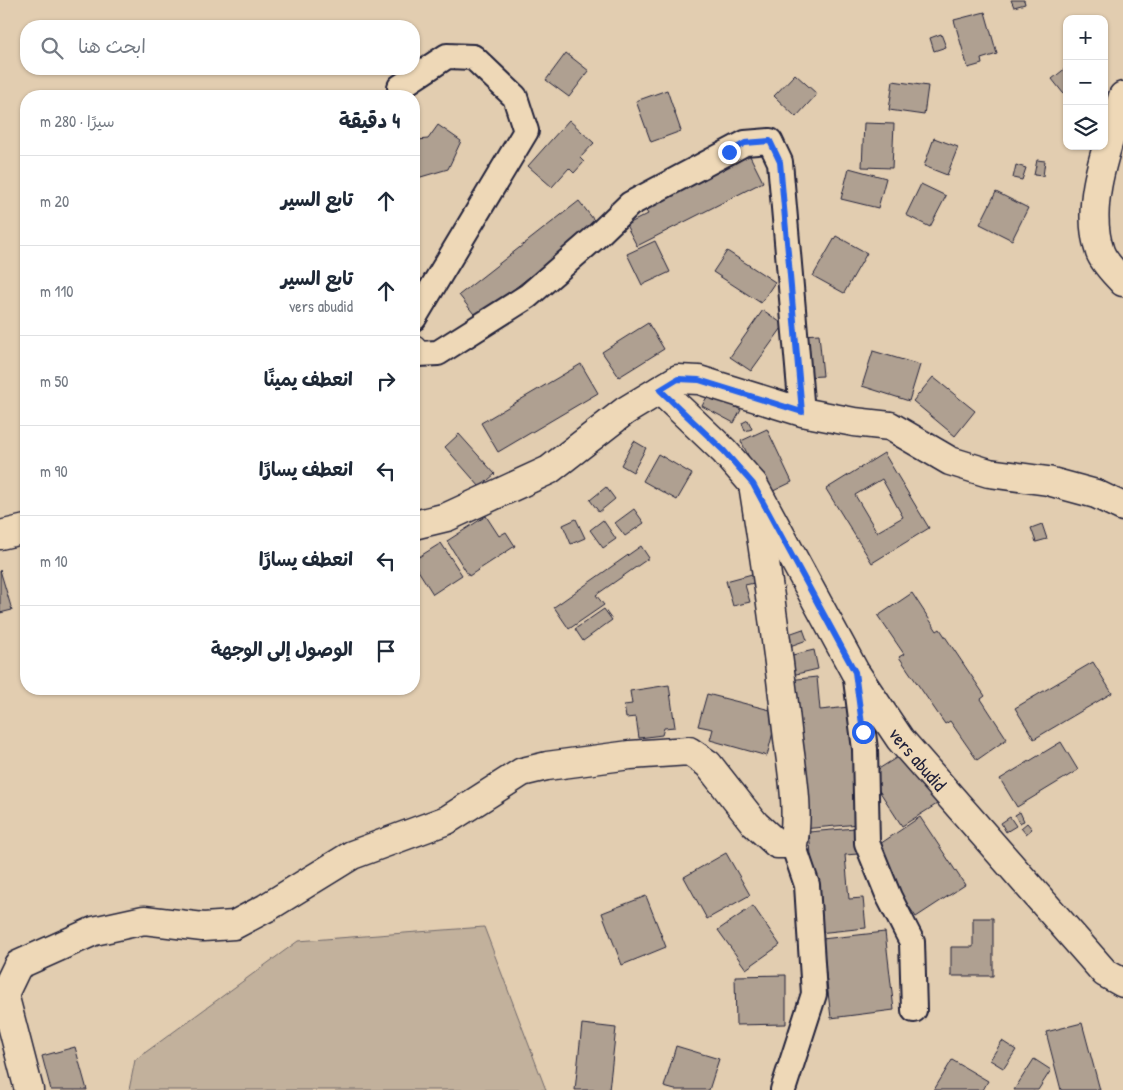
<!DOCTYPE html>
<html lang="ar">
<meta charset="utf-8">
<style>
body{margin:0;font-family:"Patrick Hand","Playpen Sans Arabic",sans-serif;background:#f6f6f7;color:#1f2937;direction:rtl}
.controls{position:absolute;right:15px;top:15px;display:grid;overflow:hidden;border-radius:10px;box-shadow:0 1px 4px #0004}
.controls button{width:45px;height:45px;display:grid;place-items:center;padding:0;border:0;border-bottom:1px solid #e0e1e3;background:#fff;color:#1f2937;font:25px sans-serif}
.stop{position:absolute;width:15px;height:15px;margin:-11px;border:4px solid #2563eb;border-radius:50%;background:#fff}
.stop.end{background:#2563eb;border-color:#fff;box-shadow:0 1px 5px #0008}
.list{margin:0;padding:0;list-style:none}
h2{display:flex;justify-content:space-between;align-items:center;height:65px;margin:0;padding:0 20px;font-size:21px}
h2 small{font-size:16px;font-weight:400;color:#747a83}
.list li{display:grid;grid-template-columns:32px 1fr auto;gap:15px;align-items:center;box-sizing:border-box;height:90px;padding:0 20px;border-top:1px solid #e0e1e3}
.list b{display:block;font-size:19px;white-space:nowrap}
.list p{margin:0;font-size:16px;white-space:nowrap;color:#747a83}
.list em{font-size:16px;font-style:normal;color:#747a83}
.icon{flex:none;width:28px;height:28px;fill:none;stroke:currentColor;stroke-width:2;stroke-linecap:round;stroke-linejoin:round}
.map{position:relative;flex:none;width:1123px;height:1090px;overflow:hidden;direction:ltr}
.search{position:absolute;background:#fff;box-shadow:0 1px 4px #0004;left:20px;top:20px;width:400px;height:55px;display:flex;align-items:center;gap:12px;box-sizing:border-box;padding:0 18px;border-radius:20px;color:#747a83;font-size:19px}
.panel{position:absolute;background:#fff;box-shadow:0 1px 4px #0004;left:20px;top:90px;width:400px;height:605px;border-radius:20px;direction:rtl}
.map>svg:first-child{display:block}
</style>
<div class="map">
<svg width="1123" height="1090" viewBox="0 0 1123 1090">
<rect width="100%" height="100%" fill="#e2cdb0"/>
<filter id="ink" filterUnits="userSpaceOnUse"><feTurbulence type="fractalNoise" baseFrequency=".02" numOctaves="2"/><feDisplacementMap in="SourceGraphic" scale="10" xChannelSelector="R" yChannelSelector="G"/><feConvolveMatrix kernelMatrix="1 2 1 2 8 2 1 2 1" color-interpolation-filters="sRGB"/></filter>
<g filter="url(#ink)">
<!-- green -->
<polygon fill="#c2b19c" stroke="#726a6c" points="484,927 546,1090 129,1090 135,1060 298,941"/>
<!-- building -->
<g fill="#afa091" stroke="#22223b" fill-rule="evenodd">
<polygon points="1011,0 1024,0 1025,4 1014,7"/>
<polygon points="985,12 997,54 981,59 982,64 968,68 954,20"/>
<polygon points="941,34 946,47 934,51 930,38"/>
<polygon points="566,53 589,71 569,97 546,80"/>
<polygon points="1067,67 1067,90 1063,93 1052,79"/>
<polygon points="795,74 817,94 796,117 774,96"/>
<polygon points="893,81 928,86 924,115 889,110"/>
<polygon points="667,90 681,131 651,142 636,101"/>
<polygon points="569,120 594,143 580,158 584,162 574,173 569,168 552,187 528,166"/>
<polygon points="864,123 894,124 892,168 862,167"/>
<polygon points="438,125 461,141 448,169 414,179 414,126 417,140 428,139"/>
<polygon points="934,138 958,147 947,175 924,166"/>
<polygon points="747,150 763,182 637,246 626,225 648,214 642,204"/>
<polygon points="1037,160 1045,161 1043,176 1034,175"/>
<polygon points="1016,165 1026,168 1022,180 1013,178"/>
<polygon points="849,168 886,178 878,208 841,199"/>
<polygon points="921,184 946,196 930,227 906,215"/>
<polygon points="996,192 1028,208 1012,240 980,224"/>
<polygon points="579,201 597,224 477,318 459,295"/>
<polygon points="836,236 867,253 844,293 813,276"/>
<polygon points="655,241 670,272 642,285 627,254"/>
<polygon points="727,251 775,282 761,303 713,272"/>
<polygon points="763,310 784,325 751,371 730,357"/>
<polygon points="648,323 664,349 619,377 602,352"/>
<polygon points="819,334 823,376 804,377 801,335"/>
<polygon points="873,351 920,365 909,401 862,386"/>
<polygon points="581,364 598,393 498,452 481,423"/>
<polygon points="933,377 975,411 955,436 913,401"/>
<polygon points="709,393 741,410 734,423 702,406"/>
<polygon points="748,420 752,429 745,431 742,423"/>
<polygon points="767,429 792,482 767,494 741,441"/>
<polygon points="459,434 495,474 480,487 445,447"/>
<polygon points="634,441 646,448 633,472 621,465"/>
<path d="M884 453 929 528 872 563 826 489ZM882 479 903 517 877 532 855 495Z"/>
<polygon points="658,454 692,474 677,500 643,481"/>
<polygon points="606,487 615,499 599,512 590,500"/>
<polygon points="634,509 644,523 625,536 615,523"/>
<polygon points="486,516 499,536 506,532 515,546 469,576 447,541"/>
<polygon points="576,519 585,538 571,544 563,525"/>
<polygon points="603,520 616,539 603,548 590,530"/>
<polygon points="1042,524 1047,539 1036,542 1031,528"/>
<polygon points="441,543 462,575 433,594 414,564 414,560"/>
<polygon points="641,546 649,558 596,595 604,605 569,629 554,607"/>
<polygon points="0,570 12,610 0,613"/>
<polygon points="752,574 754,583 745,585 750,602 733,606 726,581"/>
<polygon points="912,593 937,631 940,629 985,696 981,699 1007,739 977,760 950,721 945,724 899,657 904,654 878,616"/>
<polygon points="604,609 612,620 583,641 575,629"/>
<polygon points="803,629 807,640 787,647 783,636"/>
<polygon points="814,650 818,669 792,675 788,656"/>
<polygon points="1093,662 1112,693 1034,739 1015,708"/>
<polygon points="817,677 820,710 849,707 859,824 802,829 788,680"/>
<polygon points="669,685 675,727 664,728 662,735 639,738 636,717 626,718 624,705 632,704 630,691"/>
<polygon points="707,694 778,712 767,756 710,740 713,729 698,726"/>
<polygon points="1061,742 1078,770 1017,807 1000,779"/>
<polygon points="904,753 937,804 902,826 869,775"/>
<polygon points="1020,812 1024,821 1019,823 1015,815"/>
<polygon points="920,817 965,885 916,917 871,850"/>
<polygon points="1010,817 1016,826 1006,832 1001,823"/>
<polygon points="1027,823 1032,829 1026,834 1021,828"/>
<polygon points="855,828 858,854 845,855 849,899 863,898 866,928 818,933 809,832"/>
<polygon points="726,853 750,895 707,919 684,877"/>
<polygon points="646,896 666,947 622,965 602,913"/>
<polygon points="753,906 780,945 746,969 718,930"/>
<polygon points="973,918 993,918 993,976 951,976 951,947 973,947"/>
<polygon points="885,932 894,1010 831,1018 822,939"/>
<polygon points="786,975 786,1024 736,1025 735,976"/>
<polygon points="1082,1023 1100,1090 1061,1090 1046,1032"/>
<polygon points="582,1024 616,1028 609,1090 575,1090"/>
<polygon points="1002,1041 1016,1050 1004,1068 1003,1068 990,1060"/>
<polygon points="676,1046 719,1059 709,1090 675,1090 664,1087"/>
<polygon points="75,1047 87,1090 51,1090 42,1056"/>
<polygon points="1034,1059 1051,1070 1038,1090 1014,1090"/>
<polygon points="952,1060 988,1081 983,1090 934,1090"/>
</g>
<g fill="none" stroke-linecap="round" stroke-linejoin="round">
<defs>
<g id="minor">
<polyline points="400,87 447,56 473,57 515,97 526,131 414,318"/>
<polyline points="414,348 418,354 438,353 528,296 598,235 630,204 745,143 770,141 780,162 802,412"/>
<polyline points="855,672 865,749 867,843 889,897 912,942 914,1010"/>
<polyline points="783,1090 814,994 807,885 793,844"/>
</g>
<g id="tertiary">
<path id="s1" d="M660 390 724 451 753 484 855 672 900 739 1105 973 1123 983"/>
<polyline points="414,525 447,517 549,470 625,411 678,379 699,380 802,412 854,422 890,426 950,461 989,473 1048,481 1096,494 1123,507"/>
<polyline points="0,535 26,529"/>
<path d="M29 1090 4 994 18 965 94 931 144 920 203 927 234 925 266 908 352 855 447 820 522 772 547 766 630 755 689 751 708 764 755 824 777 844H793C800 809 791 766 787 730 778 648 766 566 753 484"/>
</g>
<path id="primary" d="M1123 96C1109 142 1083 204 1100 252 1104 263 1116 274 1123 282"/>
</defs>
<!-- minor casing -->
<use href="#minor" stroke="#22223b" stroke-width="28"/>
<!-- tertiary casing -->
<use href="#tertiary" stroke="#22223b" stroke-width="31"/>
<!-- primary casing -->
<use href="#primary" stroke="#22223b" stroke-width="31"/>
<!-- minor -->
<use href="#minor" stroke="#eed8b7" stroke-width="24"/>
<!-- tertiary -->
<use href="#tertiary" stroke="#eed8b7" stroke-width="28"/>
<!-- primary -->
<use href="#primary" stroke="#eed8b7" stroke-width="28"/>
</g>
</g>
<g fill="none" stroke-linecap="round" stroke-linejoin="round" filter="url(#ink)">
<!-- route -->
<polyline stroke="#2563eb" stroke-width="6" points="729,152 745,143 770,141 780,162 802,412 699,380 678,379 660,390 724,451 753,484 855,672 863,732"/>
</g>
<g text-anchor="middle" dominant-baseline="central" stroke-width="5" stroke-linejoin="round" paint-order="stroke">
<!-- street labels -->
<g font-size="19" fill="#22223b" stroke="#eed8b7">
<text stroke="none"><textPath href="#s1" startOffset="454">vers abudid</textPath></text>
</g>
</g>
</svg>
<div class="controls">
<button>+</button>
<button>−</button>
<button><svg class="icon" aria-label="layers" viewBox="0 0 24 24"><path d="M12 4l9 5-9 5-9-5zM3 14l9 5 9-5"/></svg></button>
</div>
<div class="stop" style="left:863px;top:732px"></div>
<div class="stop end" style="left:729px;top:152px"></div>
<div class="search"><svg class="icon" aria-label="search" viewBox="0 0 24 24"><circle cx="10" cy="10" r="6"/><path d="M15 15l6 6"/></svg>ابحث هنا</div>
<section class="panel">
<h2>4 دقيقة<small>سيرًا · 280 m</small></h2>
<ul class="list">
<li><svg class="icon" aria-label="ahead" viewBox="0 0 24 24"><path d="M12 20V5M6 11l6-6 6 6"/></svg><div><b>تابع السير</b></div><em>20 m</em></li>
<li><svg class="icon" aria-label="ahead" viewBox="0 0 24 24"><path d="M12 20V5M6 11l6-6 6 6"/></svg><div><b>تابع السير</b><p>vers abudid</p></div><em>110 m</em></li>
<li><svg class="icon" aria-label="right" viewBox="0 0 24 24"><path d="M7 20v-9h11M14 6l5 5-5 5"/></svg><div><b>انعطف يمينًا</b></div><em>50 m</em></li>
<li><svg class="icon" aria-label="left" viewBox="0 0 24 24"><path d="M17 20v-9H6M10 6l-5 5 5 5"/></svg><div><b>انعطف يسارًا</b></div><em>90 m</em></li>
<li><svg class="icon" aria-label="left" viewBox="0 0 24 24"><path d="M17 20v-9H6M10 6l-5 5 5 5"/></svg><div><b>انعطف يسارًا</b></div><em>10 m</em></li>
<li><svg class="icon" aria-label="arrive" viewBox="0 0 24 24"><path d="M6 21V4h12l-3 4 3 4H6"/></svg><div><b>الوصول إلى الوجهة</b></div></li>
</ul>
</section>
</div>
